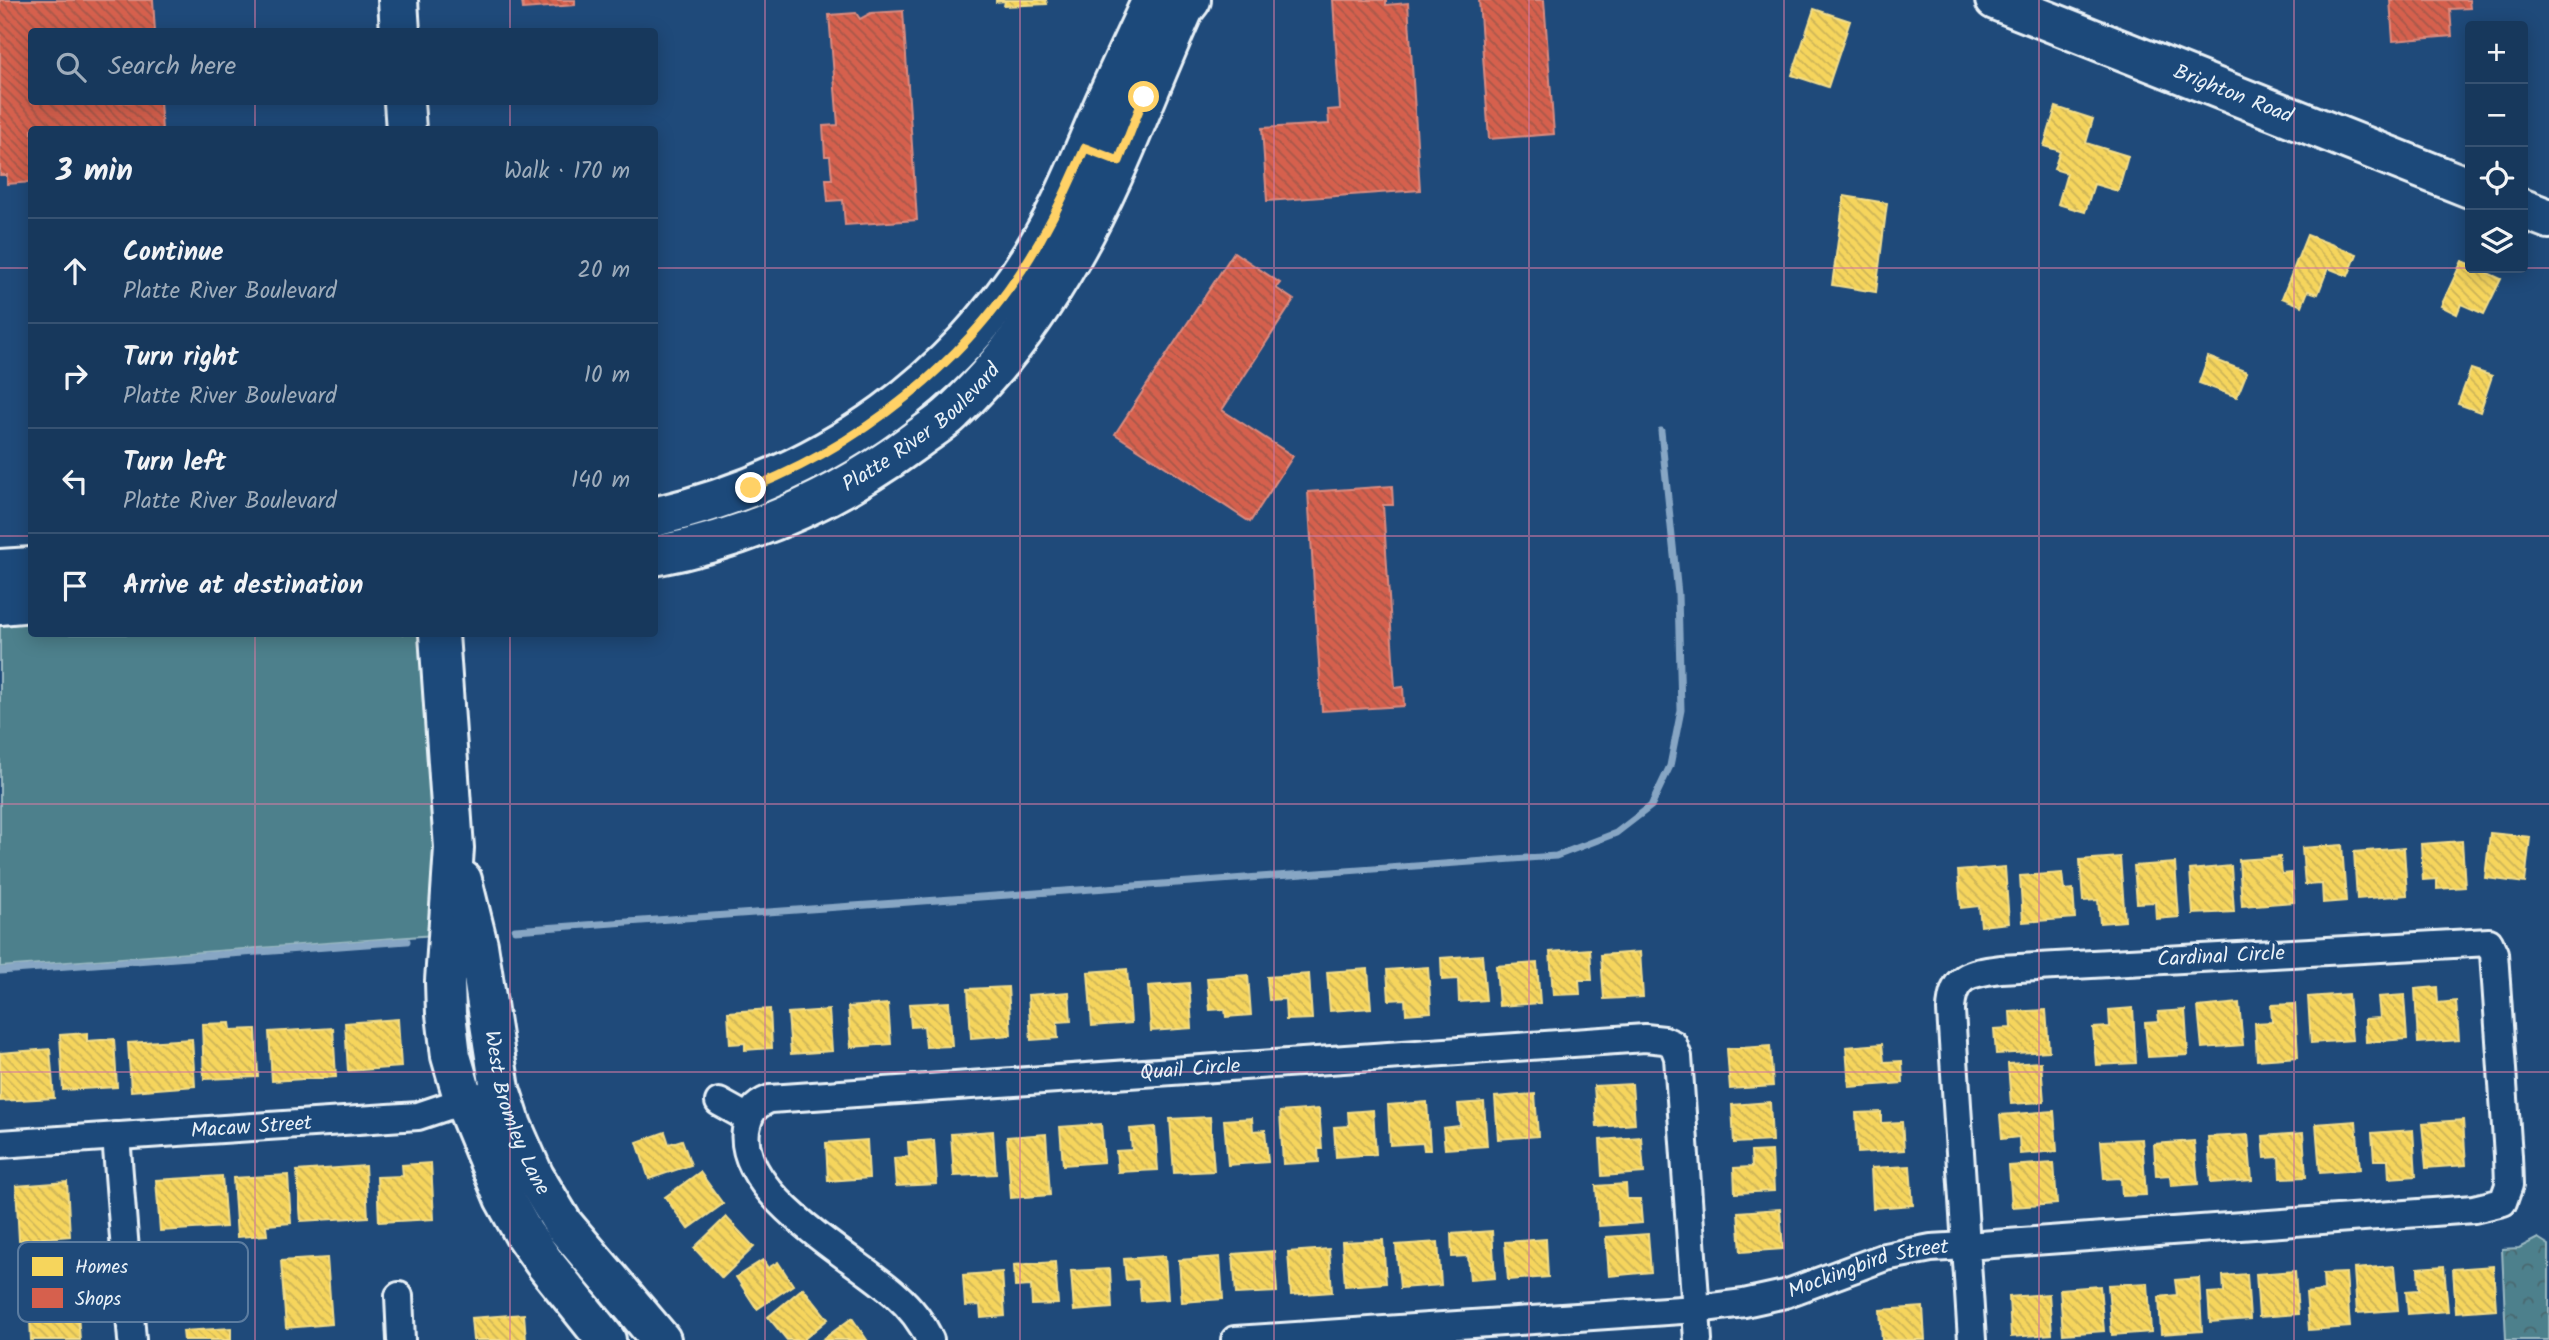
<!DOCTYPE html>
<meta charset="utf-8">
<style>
body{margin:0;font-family:Kalam,sans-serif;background:#203f62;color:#f1f3f6}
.controls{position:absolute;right:21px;top:21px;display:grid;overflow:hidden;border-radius:7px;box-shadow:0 4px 18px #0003}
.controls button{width:63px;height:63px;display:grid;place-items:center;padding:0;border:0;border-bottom:2px solid #365272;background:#17385c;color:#f1f3f6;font:35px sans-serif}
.stop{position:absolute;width:21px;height:21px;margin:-16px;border:5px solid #ffd166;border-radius:50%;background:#fff}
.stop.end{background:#ffd166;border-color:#fff;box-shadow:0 2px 7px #0008}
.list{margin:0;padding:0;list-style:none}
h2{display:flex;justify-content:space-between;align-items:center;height:91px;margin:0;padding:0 28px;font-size:30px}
h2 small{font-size:23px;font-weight:400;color:#9eacbb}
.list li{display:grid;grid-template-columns:46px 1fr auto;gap:21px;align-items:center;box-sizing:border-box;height:105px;padding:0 28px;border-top:2px solid #365272}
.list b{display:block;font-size:26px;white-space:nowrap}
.list p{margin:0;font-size:23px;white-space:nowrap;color:#9eacbb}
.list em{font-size:23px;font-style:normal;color:#9eacbb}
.icon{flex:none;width:38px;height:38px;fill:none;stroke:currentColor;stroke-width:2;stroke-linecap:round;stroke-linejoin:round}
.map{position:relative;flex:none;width:2549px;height:1340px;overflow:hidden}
.search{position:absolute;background:#17385c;box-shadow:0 4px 18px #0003;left:28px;top:28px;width:630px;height:77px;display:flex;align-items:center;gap:18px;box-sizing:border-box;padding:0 24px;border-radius:7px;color:#9eacbb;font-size:26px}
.panel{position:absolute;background:#17385c;box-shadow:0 4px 18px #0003;left:28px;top:126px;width:630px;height:511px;border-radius:7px}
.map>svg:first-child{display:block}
</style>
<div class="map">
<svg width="2549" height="1340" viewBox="0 0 2549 1340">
<defs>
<pattern id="forest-crowns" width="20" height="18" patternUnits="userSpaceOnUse" patternTransform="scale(1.75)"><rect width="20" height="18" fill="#4d808c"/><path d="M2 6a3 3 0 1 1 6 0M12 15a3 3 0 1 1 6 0" fill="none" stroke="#4a676e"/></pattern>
<pattern id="homes-back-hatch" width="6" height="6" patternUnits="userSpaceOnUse" patternTransform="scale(1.75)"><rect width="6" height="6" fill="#f6d55c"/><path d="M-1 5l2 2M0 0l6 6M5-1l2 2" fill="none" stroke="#cab258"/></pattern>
<pattern id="shops-back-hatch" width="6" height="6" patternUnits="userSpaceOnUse" patternTransform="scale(1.75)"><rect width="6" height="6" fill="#d6604d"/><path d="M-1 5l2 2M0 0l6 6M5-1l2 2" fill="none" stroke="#a4584c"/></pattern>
</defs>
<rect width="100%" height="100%" fill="#1f4a7a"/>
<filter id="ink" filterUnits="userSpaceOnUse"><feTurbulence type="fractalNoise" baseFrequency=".0143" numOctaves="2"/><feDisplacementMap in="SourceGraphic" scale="14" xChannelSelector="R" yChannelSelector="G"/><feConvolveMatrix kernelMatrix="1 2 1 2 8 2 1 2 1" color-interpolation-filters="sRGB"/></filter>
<g filter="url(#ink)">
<!-- green -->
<polygon fill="#4d808c" stroke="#9ab8c2" stroke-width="2" points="31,602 32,634 439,634 448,934 0,967 0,605"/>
<!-- forest -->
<polygon fill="url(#forest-crowns)" stroke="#9ab8c2" stroke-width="2" points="2538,1238 2549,1245 2549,1340 2506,1340 2502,1249 2519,1248"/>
<!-- homes -->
<g fill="url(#homes-back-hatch)" stroke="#f2dd8b" stroke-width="2">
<polygon points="996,0 1046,0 1047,4 1004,6 1005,1 996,2"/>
<polygon points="1814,9 1850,21 1828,87 1792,75"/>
<polygon points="2056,107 2093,119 2086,143 2128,156 2118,191 2094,184 2085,212 2058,204 2067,173 2054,169 2060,151 2044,146"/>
<polygon points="1844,196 1887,203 1876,292 1832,285"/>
<polygon points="2307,235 2357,254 2348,276 2328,268 2318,294 2308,291 2302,306 2282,298"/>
<polygon points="2462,261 2470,264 2470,268 2477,268 2501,279 2484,314 2461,304 2457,314 2441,306"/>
<polygon points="2208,357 2247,372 2237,397 2199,383"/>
<polygon points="2471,369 2492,376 2480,412 2458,404"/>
<polygon points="2490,833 2530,837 2525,883 2485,878"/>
<polygon points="2462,841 2465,887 2437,889 2437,879 2423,880 2421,844"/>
<polygon points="2342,845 2346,901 2323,903 2322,884 2305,885 2302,848"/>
<polygon points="2404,848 2407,895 2357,899 2354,852"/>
<polygon points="2120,857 2125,921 2100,923 2098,900 2083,901 2080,860"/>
<polygon points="2280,857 2282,874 2292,873 2294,902 2242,906 2239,860"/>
<polygon points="2175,863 2179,917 2156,919 2155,902 2137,903 2134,866"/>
<polygon points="2231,866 2234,912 2193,914 2190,870"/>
<polygon points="2005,867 2009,923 1981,926 1979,906 1961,908 1958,871"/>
<polygon points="2062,873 2064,890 2073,889 2075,918 2023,922 2020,876"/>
<polygon points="1590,949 1592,980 1579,980 1580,994 1553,995 1550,952"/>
<polygon points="1640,952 1643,997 1604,999 1601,955"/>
<polygon points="1482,955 1486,1000 1459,1002 1458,979 1442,980 1441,958"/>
<polygon points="1537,963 1540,1003 1499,1006 1496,966"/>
<polygon points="1428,967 1431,1012 1406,1014 1405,999 1389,1000 1387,970"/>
<polygon points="1127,969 1131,1023 1092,1026 1088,972"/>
<polygon points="1368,969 1371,1008 1330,1011 1327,972"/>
<polygon points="1309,974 1312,1019 1286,1020 1285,999 1269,1000 1267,977"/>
<polygon points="1248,975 1251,1015 1226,1017 1225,1009 1210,1010 1207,978"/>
<polygon points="1189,983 1192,1028 1151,1031 1148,986"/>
<polygon points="1008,987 1011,1035 971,1038 968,989"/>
<polygon points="2437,987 2438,1003 2456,1001 2459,1040 2418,1043 2415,989"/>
<polygon points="1069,992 1071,1021 1057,1022 1058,1038 1031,1040 1028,995"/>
<polygon points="2348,994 2352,1040 2311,1043 2308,997"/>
<polygon points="2404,995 2407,1039 2366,1042 2365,1019 2380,1018 2378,997"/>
<polygon points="949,1002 952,1046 926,1047 924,1026 911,1027 909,1004"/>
<polygon points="2239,1003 2243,1045 2202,1048 2198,1007"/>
<polygon points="888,1004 891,1044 851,1047 848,1007"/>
<polygon points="2295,1004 2298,1057 2257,1060 2255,1023 2272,1022 2271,1005"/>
<polygon points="2133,1008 2136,1063 2096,1065 2093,1028 2110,1027 2109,1010"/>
<polygon points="770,1009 772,1048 745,1050 745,1043 730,1044 728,1012"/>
<polygon points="829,1010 832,1051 791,1054 788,1013"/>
<polygon points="2046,1010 2049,1051 1996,1054 1994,1029 2011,1028 2010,1012"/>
<polygon points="2185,1010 2188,1055 2148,1057 2145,1023 2159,1022 2158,1012"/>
<polygon points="398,1019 401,1067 348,1071 345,1023"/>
<polygon points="230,1023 231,1030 256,1029 258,1077 204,1079 202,1024"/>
<polygon points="333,1028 336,1077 272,1081 269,1032"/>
<polygon points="87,1033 87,1041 114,1039 117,1087 63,1090 60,1035"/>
<polygon points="192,1039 195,1086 131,1091 128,1043"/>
<polygon points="1882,1044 1884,1062 1902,1061 1903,1083 1849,1087 1846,1047"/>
<polygon points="1770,1046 1773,1086 1730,1089 1727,1049"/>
<polygon points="50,1049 54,1098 0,1101 0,1053"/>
<polygon points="2041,1062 2044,1102 2011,1104 2008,1064"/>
<polygon points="1632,1084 1635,1124 1597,1127 1594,1086"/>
<polygon points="1535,1094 1538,1136 1498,1139 1495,1097"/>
<polygon points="1427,1102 1430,1150 1424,1150 1423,1143 1390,1145 1388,1105"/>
<polygon points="1484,1102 1487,1146 1445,1149 1443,1128 1460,1126 1458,1104"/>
<polygon points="1770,1102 1772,1141 1734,1143 1732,1105"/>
<polygon points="1319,1109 1322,1149 1318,1149 1319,1162 1283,1164 1280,1112"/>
<polygon points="1373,1110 1376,1154 1336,1157 1334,1127 1349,1126 1348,1112"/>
<polygon points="2054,1111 2057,1151 2020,1154 2019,1137 2002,1139 2000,1115"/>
<polygon points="1881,1112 1881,1123 1902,1122 1904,1150 1858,1153 1856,1113"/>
<polygon points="1210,1117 1214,1171 1174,1173 1170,1119"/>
<polygon points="1252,1118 1253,1131 1265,1130 1268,1162 1228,1165 1224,1120"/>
<polygon points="2463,1120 2466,1165 2426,1168 2422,1123"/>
<polygon points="2356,1121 2360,1170 2320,1173 2316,1124"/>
<polygon points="1101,1124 1104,1162 1063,1165 1060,1127"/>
<polygon points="1155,1127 1158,1170 1118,1172 1116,1151 1132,1150 1130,1129"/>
<polygon points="2413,1130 2416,1176 2389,1178 2388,1160 2374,1160 2372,1133"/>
<polygon points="993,1131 996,1174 954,1176 951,1134"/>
<polygon points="665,1132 669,1144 682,1140 691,1165 649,1179 637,1142"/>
<polygon points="2303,1133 2306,1177 2280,1178 2279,1157 2265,1158 2263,1136"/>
<polygon points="1046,1134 1050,1195 1011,1198 1007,1137"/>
<polygon points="2248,1135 2252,1180 2211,1183 2208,1137"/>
<polygon points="1641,1137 1644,1173 1602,1176 1600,1140"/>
<polygon points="2142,1139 2146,1195 2122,1196 2121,1178 2104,1179 2101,1141"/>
<polygon points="867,1140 869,1178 828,1181 826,1143"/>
<polygon points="934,1140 937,1184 896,1186 894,1158 909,1157 908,1142"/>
<polygon points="2194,1141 2198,1184 2171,1186 2170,1175 2156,1176 2154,1144"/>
<polygon points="1772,1151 1774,1191 1735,1193 1734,1168 1752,1167 1751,1152"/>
<polygon points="431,1163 434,1219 379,1222 377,1177 403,1176 402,1165"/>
<polygon points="2054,1163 2057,1204 2012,1207 2009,1166"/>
<polygon points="365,1166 368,1217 301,1221 297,1171"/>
<polygon points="1910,1166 1913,1205 1873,1208 1871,1168"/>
<polygon points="700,1172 723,1204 688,1229 665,1197"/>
<polygon points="288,1175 291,1223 266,1225 267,1235 237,1237 233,1178"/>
<polygon points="222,1176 226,1227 160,1231 156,1180"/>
<polygon points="67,1182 70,1236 19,1240 16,1186"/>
<polygon points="1626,1184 1627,1199 1640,1199 1642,1223 1599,1226 1596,1186"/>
<polygon points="1780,1209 1783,1249 1741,1252 1738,1212"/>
<polygon points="726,1217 754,1247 722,1278 694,1248"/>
<polygon points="1492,1231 1495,1278 1470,1280 1468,1256 1452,1257 1451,1234"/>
<polygon points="1648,1234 1651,1272 1609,1276 1606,1237"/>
<polygon points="1546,1239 1548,1277 1508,1280 1505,1242"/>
<polygon points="1383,1240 1386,1283 1345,1286 1342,1242"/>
<polygon points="1438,1242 1441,1285 1400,1288 1396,1245"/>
<polygon points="1329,1249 1332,1292 1291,1295 1288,1252"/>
<polygon points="1274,1251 1277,1292 1236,1294 1233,1254"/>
<polygon points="1165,1256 1168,1299 1141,1301 1139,1279 1126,1280 1124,1259"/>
<polygon points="1220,1257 1223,1299 1182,1302 1179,1260"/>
<polygon points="327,1258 332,1324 286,1328 281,1261"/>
<polygon points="763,1260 768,1268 778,1262 793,1285 757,1309 736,1277"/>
<polygon points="1055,1262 1058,1304 1032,1305 1031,1286 1015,1287 1014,1265"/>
<polygon points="2394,1266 2398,1310 2357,1313 2354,1269"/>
<polygon points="2444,1266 2448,1311 2408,1314 2406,1291 2419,1290 2418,1268"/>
<polygon points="2493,1266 2496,1309 2456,1312 2453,1269"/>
<polygon points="1110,1269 1112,1308 1074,1311 1071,1271"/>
<polygon points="2295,1271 2298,1314 2259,1317 2256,1274"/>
<polygon points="1002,1272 1005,1316 981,1318 980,1305 965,1306 963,1275"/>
<polygon points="2346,1273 2350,1327 2309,1330 2306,1293 2324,1291 2323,1274"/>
<polygon points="2247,1274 2250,1319 2210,1322 2208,1293 2224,1292 2223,1276"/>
<polygon points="2199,1278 2202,1331 2161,1334 2159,1297 2177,1295 2175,1280"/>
<polygon points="2148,1283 2151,1332 2112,1335 2108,1285"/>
<polygon points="2100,1286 2104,1331 2063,1334 2060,1289"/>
<polygon points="803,1288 828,1319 803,1340 787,1340 768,1317"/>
<polygon points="2049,1294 2052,1334 2011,1337 2009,1297"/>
<polygon points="1923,1307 1925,1340 1882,1340 1880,1310"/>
<polygon points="524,1314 526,1340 473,1340 471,1318"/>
<polygon points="78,1315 80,1340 31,1340 30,1319"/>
<polygon points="852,1318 867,1340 822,1340"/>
<polygon points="231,1328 231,1340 184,1340 183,1331"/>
</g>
<!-- shops -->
<g fill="url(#shops-back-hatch)" stroke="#db8c80" stroke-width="2">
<polygon points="0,0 153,0 155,32 32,32 32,102 160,102 162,130 32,130 32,182 7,184 7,175 0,175"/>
<polygon points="522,0 575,0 575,5 523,9"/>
<polygon points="1333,0 1386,0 1386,5 1408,3 1420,190 1267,201 1262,128 1329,124 1328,110 1340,109"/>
<polygon points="1479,0 1544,0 1554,134 1489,139"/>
<polygon points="2390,0 2469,0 2470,8 2450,9 2452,36 2393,41"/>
<polygon points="903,11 917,220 845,225 843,200 828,201 826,179 832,179 830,156 825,156 823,126 838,125 829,15 856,13 860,19 871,13"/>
<polygon points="1234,252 1280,283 1276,288 1294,300 1222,410 1293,456 1250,522 1115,434"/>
<polygon points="1392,486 1393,505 1383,505 1395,688 1403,687 1404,706 1322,711 1308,492"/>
</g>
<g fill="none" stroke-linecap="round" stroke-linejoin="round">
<!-- stream -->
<g stroke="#87a6c4" stroke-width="7">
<polyline points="515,930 1556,856 1616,833 1651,806 1670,766 1681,710 1678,594 1661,431"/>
<polyline points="0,971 407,941"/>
</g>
<defs>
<g id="street">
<polyline points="719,1102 748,1118"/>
<polyline points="116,1136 132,1340"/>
<path id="s1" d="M0 1144 418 1116 478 1096"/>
<polyline points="399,1296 401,1340"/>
<path id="s2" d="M930 1340C922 1322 910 1307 895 1294 854 1257 737 1195 746 1130 749 1113 754 1105 770 1099L1645 1038 1664 1040 1673 1044 1678 1057 1698 1340"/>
<path id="s3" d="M1235 1340 1696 1309 1744 1303 1785 1294 1885 1257 1931 1248 1966 1246 2474 1209 2503 1202 2509 1185 2508 1156 2494 953 2489 942 2001 969C1970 973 1952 975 1951 1011L1972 1340"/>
</g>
<g id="secondary">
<polyline points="398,0 400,32"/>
<path id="s4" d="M1995 0 2470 188"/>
<polyline points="404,102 406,130"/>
<polyline points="2523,209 2549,219"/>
<path d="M654 517C825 477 967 378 1051 222 1071 185 1086 145 1103 106 1119 70 1136 35 1152 0"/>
<path id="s5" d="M654 556C749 538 838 498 915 441 928 431 942 423 953 412 1000 368 1040 312 1072 256 1117 179 1147 91 1184 9L1191 0"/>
<polyline points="0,569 32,567"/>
<polyline points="0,605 32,602"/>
<polyline points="439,634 454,848 445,981 446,1014 451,1056 464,1101 504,1198 524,1234 546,1265 606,1340"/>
<path id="s6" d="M462 880 478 945 500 1089 512 1126 534 1176 563 1224 661 1340"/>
</g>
</defs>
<!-- street casing -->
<use href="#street" stroke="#e8f1f8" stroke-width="32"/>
<!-- secondary casing -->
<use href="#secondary" stroke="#e8f1f8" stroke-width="44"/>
<!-- street -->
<use href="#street" stroke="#1f4a7a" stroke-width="26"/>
<!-- secondary -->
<use href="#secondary" stroke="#1f4a7a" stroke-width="38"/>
</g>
</g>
<g fill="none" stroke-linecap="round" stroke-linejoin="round" filter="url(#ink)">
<!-- route -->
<path stroke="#ffd166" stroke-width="9" d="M751 488C878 437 989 342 1051 220 1064 197 1074 172 1085 148L1119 161 1144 97"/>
</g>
<!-- grid -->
<path fill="none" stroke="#d37aa2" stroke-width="2" stroke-opacity="0.55" d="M255 0V32M510 0V32M765 0V1340M1020 0V1340M1274 0V1340M1529 0V1340M1784 0V1340M2039 0V1340M2294 0V1340M255 102V130M510 102V130M0 268H32M654 268H2549M0 536H32M654 536H2549M255 634V1340M510 634V1340M0 804H2549M0 1072H2549"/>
<g text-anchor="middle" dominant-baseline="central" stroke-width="7" stroke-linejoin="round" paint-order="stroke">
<!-- street labels -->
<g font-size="21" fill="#e8f1f8" stroke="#1f4a7a">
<text stroke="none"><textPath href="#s4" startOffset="256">Brighton Road</textPath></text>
<text stroke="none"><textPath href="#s5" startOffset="301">Platte River Boulevard</textPath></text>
<text transform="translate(2221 957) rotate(-3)">Cardinal Circle</text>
<text stroke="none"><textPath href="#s2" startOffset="751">Quail Circle</textPath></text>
<text stroke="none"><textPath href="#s6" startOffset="240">West Bromley Lane</textPath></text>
<text stroke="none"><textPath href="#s1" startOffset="252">Macaw Street</textPath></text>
<text stroke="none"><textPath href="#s3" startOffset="640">Mockingbird Street</textPath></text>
</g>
</g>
<!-- legend -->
<rect x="18" y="1242" width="230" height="80" rx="10" fill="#1f4a7a" stroke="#5b7ca0" stroke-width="2"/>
<rect x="32" y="1257" width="31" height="19" fill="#f6d55c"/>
<rect x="32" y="1288" width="31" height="20" fill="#d6604d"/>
<g font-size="19" fill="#e8f1f8">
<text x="75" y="1273">Homes</text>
<text x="75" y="1305">Shops</text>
</g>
</svg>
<div class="controls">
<button>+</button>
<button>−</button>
<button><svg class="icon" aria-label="locate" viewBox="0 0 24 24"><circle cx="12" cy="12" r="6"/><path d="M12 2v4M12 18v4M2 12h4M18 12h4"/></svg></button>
<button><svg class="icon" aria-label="layers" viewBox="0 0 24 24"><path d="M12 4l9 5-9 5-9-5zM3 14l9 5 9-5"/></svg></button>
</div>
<div class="stop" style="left:1144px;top:97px"></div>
<div class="stop end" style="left:751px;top:488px"></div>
<div class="search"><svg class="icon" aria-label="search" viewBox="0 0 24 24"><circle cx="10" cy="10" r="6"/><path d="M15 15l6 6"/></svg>Search here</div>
<section class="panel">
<h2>3 min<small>Walk · 170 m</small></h2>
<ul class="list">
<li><svg class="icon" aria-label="ahead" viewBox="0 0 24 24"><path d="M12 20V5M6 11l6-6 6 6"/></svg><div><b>Continue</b><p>Platte River Boulevard</p></div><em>20 m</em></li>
<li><svg class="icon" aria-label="right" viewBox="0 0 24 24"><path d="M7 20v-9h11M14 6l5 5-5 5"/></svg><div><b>Turn right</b><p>Platte River Boulevard</p></div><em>10 m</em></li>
<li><svg class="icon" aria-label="left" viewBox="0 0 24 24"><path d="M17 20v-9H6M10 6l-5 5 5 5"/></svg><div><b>Turn left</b><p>Platte River Boulevard</p></div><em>140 m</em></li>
<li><svg class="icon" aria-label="arrive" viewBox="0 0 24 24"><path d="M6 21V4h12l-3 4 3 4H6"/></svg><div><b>Arrive at destination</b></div></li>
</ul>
</section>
</div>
